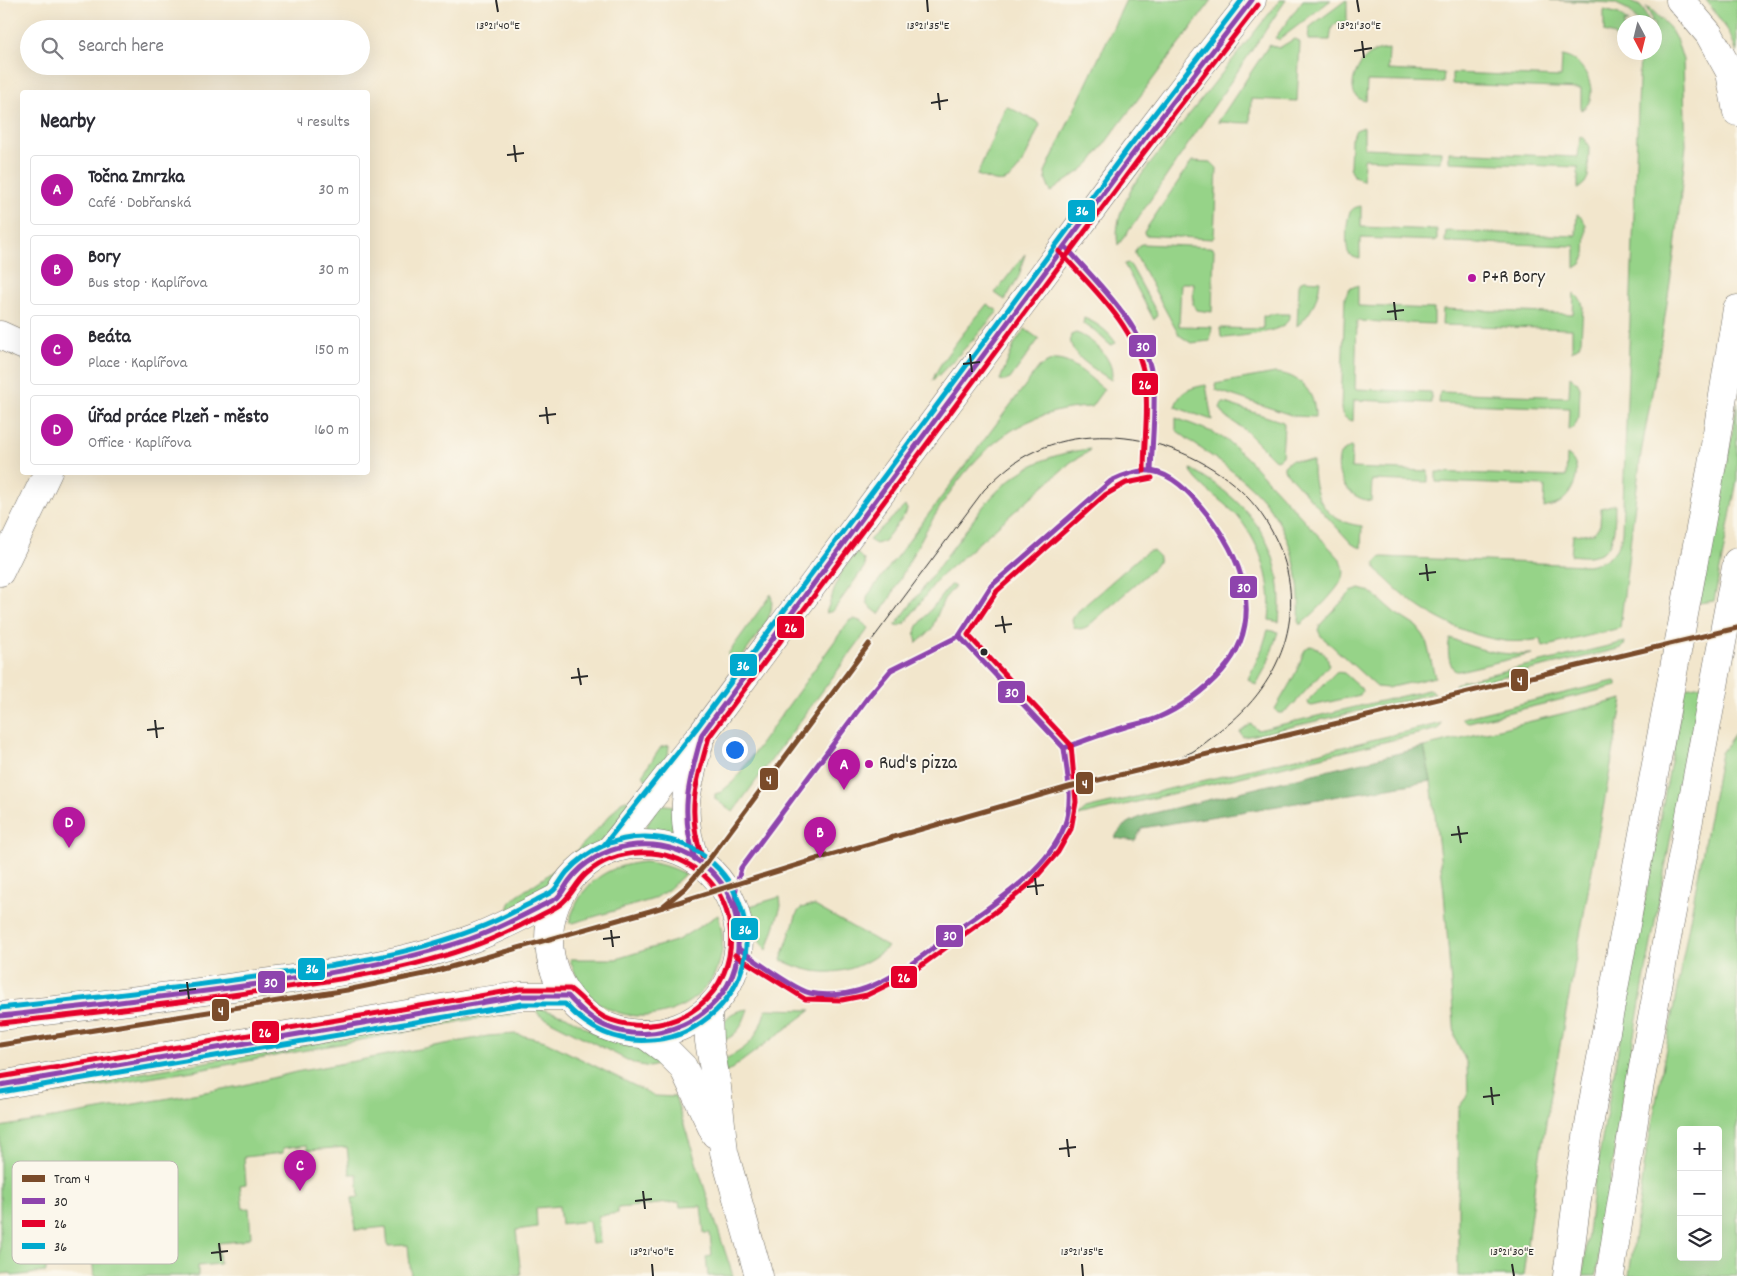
<!DOCTYPE html>
<meta charset="utf-8">
<style>
body{margin:0;font-family:Dekko,sans-serif;background:#f7f7f7;color:#2b2b33}
.controls{position:absolute;right:15px;bottom:15px;display:grid;overflow:hidden;border-radius:5px;box-shadow:0 5px 20px #0002}
.controls button{width:45px;height:45px;display:grid;place-items:center;padding:0;border:0;border-bottom:1px solid #e1e1e2;background:#fff;color:#2b2b33;font:25px sans-serif}
.compass{position:absolute;left:1617px;top:15px;width:45px;height:45px;border-radius:50%;background:#fff;box-shadow:0 5px 20px #0002;rotate:173deg}
.you{position:absolute;left:734px;top:749px;width:18px;height:18px;margin:-12px;border:4px solid #fff;border-radius:50%;background:#1a73e8;box-shadow:0 0 0 8px #1a73e833}
.badge{display:grid;place-items:center;width:32px;height:32px;border-radius:50%;background:#b5179e;color:#fff;font-size:16px;font-weight:700}
.pin{position:absolute;translate:-50% -41px;filter:drop-shadow(0 1px 2px #0008)}
.pin::after{content:'';position:absolute;top:26px;width:18px;height:15px;background:inherit;clip-path:polygon(0 0,100% 0,50% 100%)}
.list{margin:0;padding:0;list-style:none}
h2{display:flex;justify-content:space-between;align-items:center;height:65px;margin:0;padding:0 20px;font-size:21px}
h2 small{font-size:16px;font-weight:400;color:#7c7c81}
.list li{display:grid;grid-template-columns:32px 1fr auto;gap:15px;align-items:center;box-sizing:border-box;height:70px;margin:0 10px 10px;padding:0 10px;border:1px solid #e1e1e2;border-radius:5px}
.list b{display:block;font-size:19px;white-space:nowrap}
.list p{margin:0;font-size:16px;white-space:nowrap;color:#7c7c81}
.list em{font-size:16px;font-style:normal;color:#7c7c81}
.icon{flex:none;width:28px;height:28px;fill:none;stroke:currentColor;stroke-width:2;stroke-linecap:round;stroke-linejoin:round}
.map{position:relative;flex:none;width:1737px;height:1276px;overflow:hidden}
.search{position:absolute;background:#fff;box-shadow:0 5px 20px #0002;left:20px;top:20px;width:350px;height:55px;display:flex;align-items:center;gap:12px;box-sizing:border-box;padding:0 18px;border-radius:28px;color:#7c7c81;font-size:19px}
.panel{position:absolute;background:#fff;box-shadow:0 5px 20px #0002;left:20px;top:90px;width:350px;height:385px;border-radius:5px}
.map>svg:first-child{display:block}
</style>
<div class="map">
<svg width="1737" height="1276" viewBox="0 0 1737 1276">
<rect width="100%" height="100%" fill="#fbf7ec"/>
<filter id="ink" filterUnits="userSpaceOnUse"><feTurbulence type="fractalNoise" baseFrequency=".02" numOctaves="2"/><feDisplacementMap in="SourceGraphic" scale="10" xChannelSelector="R" yChannelSelector="G"/><feConvolveMatrix kernelMatrix="1 2 1 2 8 2 1 2 1" color-interpolation-filters="sRGB"/></filter>
<filter id="wash" filterUnits="userSpaceOnUse"><feTurbulence type="fractalNoise" baseFrequency=".0096" numOctaves="4" result="noise"/><feDisplacementMap in="SourceGraphic" scale="20" xChannelSelector="R" yChannelSelector="G"/><feGaussianBlur stdDeviation="1.12" result="paint"/><feColorMatrix in="noise" values="0 0 0 0 0 0 0 0 0 0 0 0 0 0 0 0 0 1.4 0 .05"/><feComposite in="paint" operator="in"/></filter>
<g filter="url(#wash)">
<rect width="100%" height="100%" fill="#f2e6cc"/>
<!-- green -->
<g fill="#96d388" stroke="#607f5a" fill-rule="evenodd">
<path d="M1126 0H1212L1091 162C1079 174 1064 181 1051 192L1046 180 1045 172Z"/>
<path d="M1280 0H1286L1136 221 1118 245C1114 223 1124 202 1135 183Z"/>
<polygon points="1303,0 1331,0 1279,40 1275,38"/>
<polygon points="1346,0 1347,1 1347,22 1338,22 1332,27 1330,40 1308,40 1309,30 1311,26"/>
<polygon points="1550,0 1627,0 1640,6 1644,11 1649,22 1638,22 1629,10 1614,3"/>
<polygon points="1706,0 1737,0 1737,53 1729,32"/>
<path d="M1646 7 1654 12 1669 27 1677 41 1683 60 1686 145 1675 249 1660 350 1641 453 1620 628 1543 647 1541 639C1527 641 1513 643 1499 640 1458 633 1417 610 1388 581 1382 575 1375 571 1375 563L1379 558 1383 557 1587 565C1606 563 1620 552 1622 532L1640 53 1654 52V22H1651L1652 18Z"/>
<polygon points="1604,10 1619,14 1628,22 1624,22 1624,50 1619,48 1618,41 1614,35 1604,32"/>
<polygon points="1294,39 1298,40 1300,43 1297,101 1251,99 1250,123 1218,122 1269,45 1279,48"/>
<path d="M1389 49 1388 70 1444 73 1443 83 1367 81 1366 101C1343 98 1355 66 1367 57 1374 51 1381 50 1389 49Z"/>
<path d="M1562 56C1567 57 1572 59 1576 62 1590 72 1599 101 1581 110V89L1452 84V73L1561 77Z"/>
<path d="M1006 106 1038 122 1040 125C1033 139 1021 176 1004 181 995 183 986 178 977 175Z"/>
<polygon points="1364,127 1364,148 1441,151 1440,162 1364,159 1363,181 1354,176 1350,167 1351,139 1356,130"/>
<polygon points="1580,136 1585,139 1589,147 1588,177 1585,183 1578,189 1578,167 1449,162 1449,152 1578,157"/>
<polygon points="1192,161 1211,162 1217,168 1214,237 1212,239 1145,235 1144,232"/>
<path d="M1361 206V227L1437 230V241L1360 238V259C1356 258 1352 257 1349 254 1345 248 1346 216 1351 211 1354 207 1357 207 1361 206Z"/>
<polygon points="1577,214 1583,219 1586,226 1585,256 1581,264 1575,268 1575,246 1445,242 1446,231 1576,236"/>
<polygon points="1142,244 1210,247 1214,249 1212,312 1196,310 1193,304 1194,283 1181,283 1179,326 1212,327 1210,341 1191,343 1179,335 1135,254 1135,251 1139,245"/>
<polygon points="1025,254 1019,276 1005,300 995,293"/>
<polygon points="1128,263 1131,266 1156,311 1157,315 1154,320 1124,264"/>
<path d="M1304 280 1320 281C1318 299 1311 315 1297 326L1299 285 1301 281Z"/>
<path d="M1358 285V306L1434 309V324L1357 321 1355 389 1431 392V403L1354 400 1353 421C1346 420 1341 415 1341 408L1345 297 1349 289Z"/>
<polygon points="1574,293 1581,300 1583,306 1581,340 1579,346 1572,351 1572,329 1442,325 1443,309 1573,314"/>
<path d="M987 304 998 311 972 341 933 381C934 367 976 318 987 304Z"/>
<path d="M1268 314H1289C1289 317 1289 319 1287 322 1279 333 1239 336 1225 338L1221 337 1220 328 1263 329V316H1268Z"/>
<path d="M1084 318C1097 323 1108 331 1116 343L1111 345 1109 344 1094 330 1083 324Z"/>
<polygon points="1025,329 1039,339 1010,379 1005,381 1000,380 1015,343"/>
<path d="M1076 333C1092 338 1117 361 1111 380 1097 370 1066 355 1071 335Z"/>
<path d="M1053 360C1073 359 1089 378 1104 389L1091 407C979 410 934 515 889 600L879 614C872 608 864 605 868 595L1039 367Z"/>
<path d="M1275 373C1299 374 1316 392 1315 417L1294 416 1216 390 1215 384Z"/>
<polygon points="1570,376 1577,382 1580,388 1579,417 1574,427 1568,430 1569,408 1439,403 1440,392 1569,397"/>
<path d="M1206 385 1212 420 1175 407C1180 390 1191 388 1206 385Z"/>
<polygon points="1737,402 1737,480 1714,601 1699,603 1729,452"/>
<polygon points="1222,403 1225,403 1283,422 1284,425 1282,456 1277,460 1274,459 1245,430 1226,417 1220,408"/>
<path d="M1176 418 1212 432 1225 439 1246 457 1340 559C1343 565 1345 571 1343 577 1340 588 1311 617 1301 624H1299C1302 563 1287 514 1237 475 1218 459 1195 446 1176 430Z"/>
<path d="M1350 447H1352L1351 468 1428 471V482L1372 480 1371 501C1348 498 1333 477 1340 454Z"/>
<path d="M1090 449 1088 452 1071 462 943 574 937 580 905 623 899 626H895L982 508C1012 472 1043 454 1090 449Z"/>
<path d="M1567 455C1584 465 1575 490 1563 500 1558 505 1551 506 1544 508L1545 486 1436 482V472L1566 477Z"/>
<path d="M1291 460 1313 461C1312 496 1324 522 1362 526L1361 548 1352 544 1284 470V466Z"/>
<path d="M1191 469C1253 504 1286 549 1279 622L1269 620C1273 583 1262 547 1239 518 1230 506 1191 481 1191 469Z"/>
<path d="M1615 504C1614 521 1618 550 1595 555 1588 557 1579 556 1571 555L1573 535 1594 533 1600 525 1601 508Z"/>
<polygon points="905,506 907,509 906,513 884,541 876,544 869,540"/>
<path d="M1149 551H1153L1159 557 1158 562 1154 568 1088 626C1083 629 1079 630 1074 627L1072 620 1076 613 1141 556Z"/>
<polygon points="856,552 864,560 865,566 833,611 826,613 840,574"/>
<polygon points="950,585 955,586 944,599 931,630 917,643 915,634 918,626"/>
<polygon points="1360,589 1371,592 1395,613 1417,627 1424,636 1427,644 1435,677 1387,688 1377,687 1321,636 1318,630 1320,625 1351,592"/>
<path d="M771 594C776 618 757 635 745 653L740 658 730 661 728 654Z"/>
<polygon points="854,619 860,621 869,628 733,812 715,799 715,794 721,792 734,781 849,621"/>
<polygon points="1268,630 1278,632 1267,665 1256,685 1248,679 1262,649"/>
<path d="M1450 638C1477 650 1503 656 1532 654L1459 671H1455C1448 663 1447 648 1450 638Z"/>
<polygon points="1625,642 1624,646 1622,648 1455,688 1455,685 1462,681"/>
<path d="M1310 646C1319 647 1329 656 1329 665L1292 706 1282 713H1278L1275 709C1284 693 1294 679 1300 662 1303 655 1303 649 1310 646Z"/>
<polygon points="1336,672 1344,673 1361,688 1362,691 1360,695 1312,706 1309,705 1308,702 1311,697"/>
<polygon points="1614,681 1617,682 1617,686 1469,722 1464,721 1462,718"/>
<polygon points="1702,685 1682,776 1620,1111 1596,1276 1583,1276 1593,1190 1647,888 1685,688"/>
<polygon points="1428,690 1431,690 1435,693 1265,733 1243,737 1240,732 1251,724 1258,730"/>
<polygon points="1623,699 1535,1183 1523,1276 1458,1276 1458,1108 1468,1095 1467,1064 1455,1038 1444,892 1431,781 1424,747"/>
<path d="M1442 723 1438 729C1318 757 1199 788 1078 816L1086 809Z"/>
<path d="M1737 730V1276H1629L1645 1161 1721 753ZM1681 1130H1718V1257H1681Z"/>
<path d="M669 745 668 755 648 781C644 779 643 776 644 772L661 747Z"/>
<path d="M626 800 638 801 599 844 572 862 536 895 508 913C508 899 519 894 529 888 565 865 594 835 621 802Z"/>
<polygon points="658,804 674,806 672,835 646,832 646,828"/>
<path d="M644 862C659 863 671 867 685 874L669 889 654 899 573 923 569 922C581 884 604 866 644 862Z"/>
<path d="M780 897 781 906 767 950C756 939 747 924 747 909L750 906Z"/>
<path d="M808 906H815L888 947C854 975 822 980 781 960L797 913 801 908Z"/>
<path d="M718 915C750 1014 598 1061 570 959H616L678 940Z"/>
<polygon points="534,1007 566,1016 603,1038 636,1047 664,1063 650,1067 635,1064 539,1015"/>
<polygon points="516,1009 515,1013 511,1015 474,1019 199,1070 0,1102 0,1097"/>
<path d="M748 1009C741 1028 739 1034 719 1043 722 1022 725 1012 748 1009Z"/>
<path d="M766 1009 811 1010 726 1073 723 1060C751 1047 757 1038 766 1009Z"/>
<polygon points="516,1034 545,1041 655,1096 675,1097 733,1276 708,1276 706,1257 712,1256 710,1233 704,1233 701,1206 680,1207 679,1202 618,1208 618,1213 598,1216 600,1243 592,1244 589,1221 561,1224 559,1206 536,1208 537,1227 516,1230 521,1276 411,1276 408,1245 388,1246 386,1227 356,1230 352,1198 359,1197 357,1174 350,1174 347,1147 308,1150 307,1145 283,1148 283,1153 244,1157 246,1184 240,1185 243,1209 249,1208 251,1237 241,1241 218,1243 220,1264 198,1266 198,1276 94,1276 91,1248 45,1253 46,1272 12,1276 11,1273 0,1274 0,1127 240,1086 296,1072 488,1036"/>
</g>
<!-- forest -->
<path fill="#78b574" stroke="#527050" d="M1424 747 1431 781 1142 828 1135 841 1115 838C1120 825 1133 820 1146 815Z"/>
</g>
<g filter="url(#ink)">
<g fill="none" stroke-linecap="round" stroke-linejoin="round">
<defs>
<g id="street">
<polyline points="0,335 22,345"/>
<polyline points="0,572 48,472"/>
<polyline points="708,1010 709,1041 717,1087 724,1152 759,1276"/>
<polyline points="644,1034 667,1051 683,1067 715,1134"/>
</g>
<g id="secondary">
<circle cx="644" cy="939" r="95"/>
<path d="M610 850C641 812 670 772 702 734L1132 155 1196 71 1252 0"/>
<path d="M695 859C678 816 687 786 699 744"/>
<path d="M0 1016C83 1007 165 997 248 985 323 975 402 965 474 938 503 927 531 911 559 897"/>
<polyline points="0,1085 476,1002 521,996 568,996"/>
</g>
<g id="primary">
<polyline points="1680,0 1709,34 1730,72 1737,112"/>
<polyline points="1567,1276 1579,1184 1596,1085 1711,470 1737,309"/>
<polyline points="1610,1276 1638,1094 1737,562"/>
</g>
</defs>
<!-- street casing -->
<use href="#street" stroke="#716c63" stroke-width="29"/>
<!-- secondary casing -->
<use href="#secondary" stroke="#716c63" stroke-width="29"/>
<!-- primary casing -->
<use href="#primary" stroke="#716c63" stroke-width="29"/>
<!-- street -->
<use href="#street" stroke="#fff" stroke-width="28"/>
<!-- secondary -->
<use href="#secondary" stroke="#fff" stroke-width="28"/>
<!-- primary -->
<use href="#primary" stroke="#fff" stroke-width="28"/>
<!-- tram -->
<path stroke="#2b2b2b" stroke-width="1" d="M869 644 984 490C1000 474 1015 460 1035 451 1115 414 1228 452 1270 528 1313 603 1285 682 1220 731 1211 738 1202 746 1192 752 1178 759 1161 763 1146 768"/>
<defs>
<g id="bus-1">
<path d="M1065 246C1101 288 1151 331 1154 390 1155 417 1152 444 1151 471"/>
<polyline points="959,636 1064,748"/>
<path d="M695 859C679 811 689 781 702 734L1132 155 1252 0"/>
<path d="M740 934 735 893 741 868 868 697 891 670 959 636 991 586 1111 481C1123 475 1137 469 1151 471 1172 474 1189 492 1202 508 1241 554 1268 619 1222 671 1205 690 1181 708 1157 718 1147 722 1136 724 1125 727 1104 733 1084 741 1064 748"/>
<path d="M739 949C755 960 793 989 810 993 827 997 850 994 866 988 898 977 926 953 953 933 991 905 1046 873 1064 827 1074 802 1067 773 1064 748"/>
<path d="M0 1016C76 1008 153 998 229 988 310 977 392 965 470 939 494 931 516 919 538 908 544 904 551 902 557 898 563 893 565 886 569 881 583 862 605 850 628 846 655 842 682 848 704 865 723 880 734 901 737 924 739 939 739 952 735 967 720 1020 655 1048 605 1026 590 1019 579 1008 568 996H521L0 1085"/>
</g>
<g id="bus-2">
<path d="M1059 251C1095 291 1144 333 1146 391 1148 417 1144 444 1144 471"/>
<path d="M702 857C686 811 696 782 709 737L1138 160 1258 5"/>
<polyline points="735,955 805,999 842,1000 867,995 908,975 998,910 1031,883 1058,852 1071,829 1076,802 1071,745 968,635 997,591 1105,495 1126,483 1152,478"/>
<path d="M0 1077 520 989H570C584 999 593 1014 611 1020 675 1042 738 995 730 927 727 904 716 883 697 870 664 846 617 847 586 874 577 882 572 894 563 902 557 908 548 911 541 915 524 924 507 933 489 940 423 967 351 978 281 988 188 1002 94 1013 1 1023"/>
</g>
<g id="bus-3">
<polyline points="604,845 696,729 1126,151 1242,0"/>
<path d="M0 1008C95 998 189 987 283 973 351 963 422 952 486 925 503 918 519 909 535 901 541 897 549 895 554 890 559 885 562 878 567 872 587 850 615 837 645 837 744 838 784 966 702 1022 687 1033 671 1039 652 1040 617 1043 588 1029 565 1004H522L1 1092"/>
</g>
</defs>
<!-- bus-1 casing -->
<use href="#bus-1" stroke="#fbf7ec" stroke-width="9"/>
<!-- bus-2 casing -->
<use href="#bus-2" stroke="#fbf7ec" stroke-width="9"/>
<!-- bus-3 casing -->
<use href="#bus-3" stroke="#fbf7ec" stroke-width="9"/>
<!-- bus-1 -->
<use href="#bus-1" stroke="#8e44ad" stroke-width="5"/>
<!-- bus-2 -->
<use href="#bus-2" stroke="#e4002b" stroke-width="5"/>
<!-- bus-3 -->
<use href="#bus-3" stroke="#00a9ce" stroke-width="5"/>
<defs>
<g id="tram-1">
<polyline points="662,907 685,888 705,865 869,644"/>
<polyline points="0,1045 347,990 429,973 650,911 820,858 1069,787 1737,628"/>
</g>
</defs>
<!-- tram-1 casing -->
<use href="#tram-1" stroke="#fbf7ec" stroke-width="9"/>
<!-- tram-1 -->
<use href="#tram-1" stroke="#7a4b2a" stroke-width="5"/>
</g>
</g>
<!-- ticks -->
<path fill="none" stroke="#2b2b2b" stroke-width="2" d="M496 0 498 12M927 0 928 12M1357 0 1359 12M1362 41 1364 58M1354 51 1372 48M938 93 940 110M931 103 948 100M514 145 516 162M507 155 524 153M1394 302 1396 320M1387 312 1404 310M970 354 972 372M963 364 980 362M546 407 548 424M539 416 556 414M1426 564 1428 581M1419 574 1436 572M1002 616 1005 633M995 626 1012 624M578 668 581 685M571 678 588 676M155 720 157 738M147 730 164 728M1458 826 1461 843M1451 835 1468 833M1035 878 1037 895M1027 887 1044 885M611 930 613 947M603 939 620 937M187 982 189 999M179 991 196 989M1491 1087 1493 1105M1483 1097 1500 1095M1067 1139 1069 1157M1059 1149 1076 1147M643 1191 645 1209M635 1201 652 1199M219 1243 221 1261M211 1253 228 1251M652 1264 653 1276M1082 1264 1083 1276M1512 1264 1514 1276"/>
<!-- markers -->
<g fill="#b5179e" stroke="#fbf7ec" stroke-width="2">
<circle cx="1472" cy="278" r="5"/>
<circle cx="869" cy="764" r="5"/>
</g>
<circle fill="#2b2b2b" stroke="#fbf7ec" stroke-width="2" cx="984" cy="652" r="4.5"/>
<g text-anchor="middle" dominant-baseline="central" stroke-width="4" stroke-linejoin="round" paint-order="stroke">
<!-- poi labels -->
<g font-size="19" fill="#2b2b2b" stroke="#fbf7ec" text-anchor="start">
<text x="1482" y="278">P+R Bory</text>
<text x="879" y="764">Rud's pizza</text>
</g>
</g>
<!-- legend -->
<rect x="12" y="1161" width="166" height="103" rx="8" fill="#fbf7ec" stroke="#bdbab2" stroke-width="1"/>
<rect x="22" y="1175" width="23" height="7" fill="#7a4b2a"/>
<rect x="22" y="1198" width="23" height="6" fill="#8e44ad"/>
<rect x="22" y="1220" width="23" height="7" fill="#e4002b"/>
<rect x="22" y="1243" width="23" height="6" fill="#00a9ce"/>
<g font-size="14" fill="#2b2b2b">
<text x="54" y="1183">Tram 4</text>
<text x="54" y="1206">30</text>
<text x="54" y="1228">26</text>
<text x="54" y="1251">36</text>
</g>
<g font-size="12" text-anchor="middle" fill="#2b2b2b" stroke="#fbf7ec" stroke-width="4" stroke-linejoin="round" paint-order="stroke">
<text x="498" y="29">13°21'40"E</text>
<text x="928" y="29">13°21'35"E</text>
<text x="1359" y="29">13°21'30"E</text>
<text x="652" y="1255">13°21'40"E</text>
<text x="1082" y="1255">13°21'35"E</text>
<text x="1512" y="1255">13°21'30"E</text>
</g>
<g stroke="#fbf7ec" stroke-width="2">
<rect x="1067" y="199" width="29" height="24" rx="5" fill="#00a9ce"/>
<rect x="1128" y="334" width="29" height="24" rx="5" fill="#8e44ad"/>
<rect x="1131" y="372" width="28" height="24" rx="5" fill="#e4002b"/>
<rect x="1229" y="575" width="29" height="24" rx="5" fill="#8e44ad"/>
<rect x="776" y="615" width="29" height="24" rx="5" fill="#e4002b"/>
<rect x="729" y="653" width="29" height="24" rx="5" fill="#00a9ce"/>
<rect x="1510" y="668" width="19" height="24" rx="5" fill="#7a4b2a"/>
<rect x="997" y="680" width="29" height="24" rx="5" fill="#8e44ad"/>
<rect x="759" y="767" width="20" height="24" rx="5" fill="#7a4b2a"/>
<rect x="1075" y="771" width="19" height="24" rx="5" fill="#7a4b2a"/>
<rect x="730" y="917" width="29" height="24" rx="5" fill="#00a9ce"/>
<rect x="935" y="924" width="29" height="24" rx="5" fill="#8e44ad"/>
<rect x="297" y="957" width="29" height="24" rx="5" fill="#00a9ce"/>
<rect x="890" y="965" width="28" height="24" rx="5" fill="#e4002b"/>
<rect x="257" y="970" width="29" height="24" rx="5" fill="#8e44ad"/>
<rect x="211" y="998" width="19" height="24" rx="5" fill="#7a4b2a"/>
<rect x="251" y="1020" width="29" height="24" rx="5" fill="#e4002b"/>
</g>
<g font-size="14" text-anchor="middle" font-weight="bold" fill="#fff">
<text x="1082" y="215">36</text>
<text x="1143" y="351">30</text>
<text x="1145" y="389">26</text>
<text x="1244" y="592">30</text>
<text x="791" y="632">26</text>
<text x="743" y="670">36</text>
<text x="1520" y="685">4</text>
<text x="1012" y="697">30</text>
<text x="769" y="784">4</text>
<text x="1085" y="788">4</text>
<text x="745" y="934">36</text>
<text x="950" y="940">30</text>
<text x="312" y="973">36</text>
<text x="904" y="982">26</text>
<text x="271" y="987">30</text>
<text x="221" y="1015">4</text>
<text x="265" y="1037">26</text>
</g>
</svg>
<div class="controls">
<button>+</button>
<button>−</button>
<button><svg class="icon" aria-label="layers" viewBox="0 0 24 24"><path d="M12 4l9 5-9 5-9-5zM3 14l9 5 9-5"/></svg></button>
</div>
<svg class="compass" viewBox="-18 -18 36 36"><path d="M0-13l5 13h-10z" fill="#e53935"/><path d="M0 13l5-13h-10z" fill="#7c7c81"/></svg>
<div class="you"></div>
<div class="pin badge" style="left:844px;top:790px">A</div>
<div class="pin badge" style="left:820px;top:858px">B</div>
<div class="pin badge" style="left:300px;top:1191px">C</div>
<div class="pin badge" style="left:69px;top:848px">D</div>
<div class="search"><svg class="icon" aria-label="search" viewBox="0 0 24 24"><circle cx="10" cy="10" r="6"/><path d="M15 15l6 6"/></svg>Search here</div>
<section class="panel">
<h2>Nearby<small>4 results</small></h2>
<ul class="list">
<li><span class="badge">A</span><div><b>Točna Zmrzka</b><p>Café · Dobřanská</p></div><em>30 m</em></li>
<li><span class="badge">B</span><div><b>Bory</b><p>Bus stop · Kaplířova</p></div><em>30 m</em></li>
<li><span class="badge">C</span><div><b>Beáta</b><p>Place · Kaplířova</p></div><em>150 m</em></li>
<li><span class="badge">D</span><div><b>Úřad práce Plzeň - město</b><p>Office · Kaplířova</p></div><em>160 m</em></li>
</ul>
</section>
</div>
